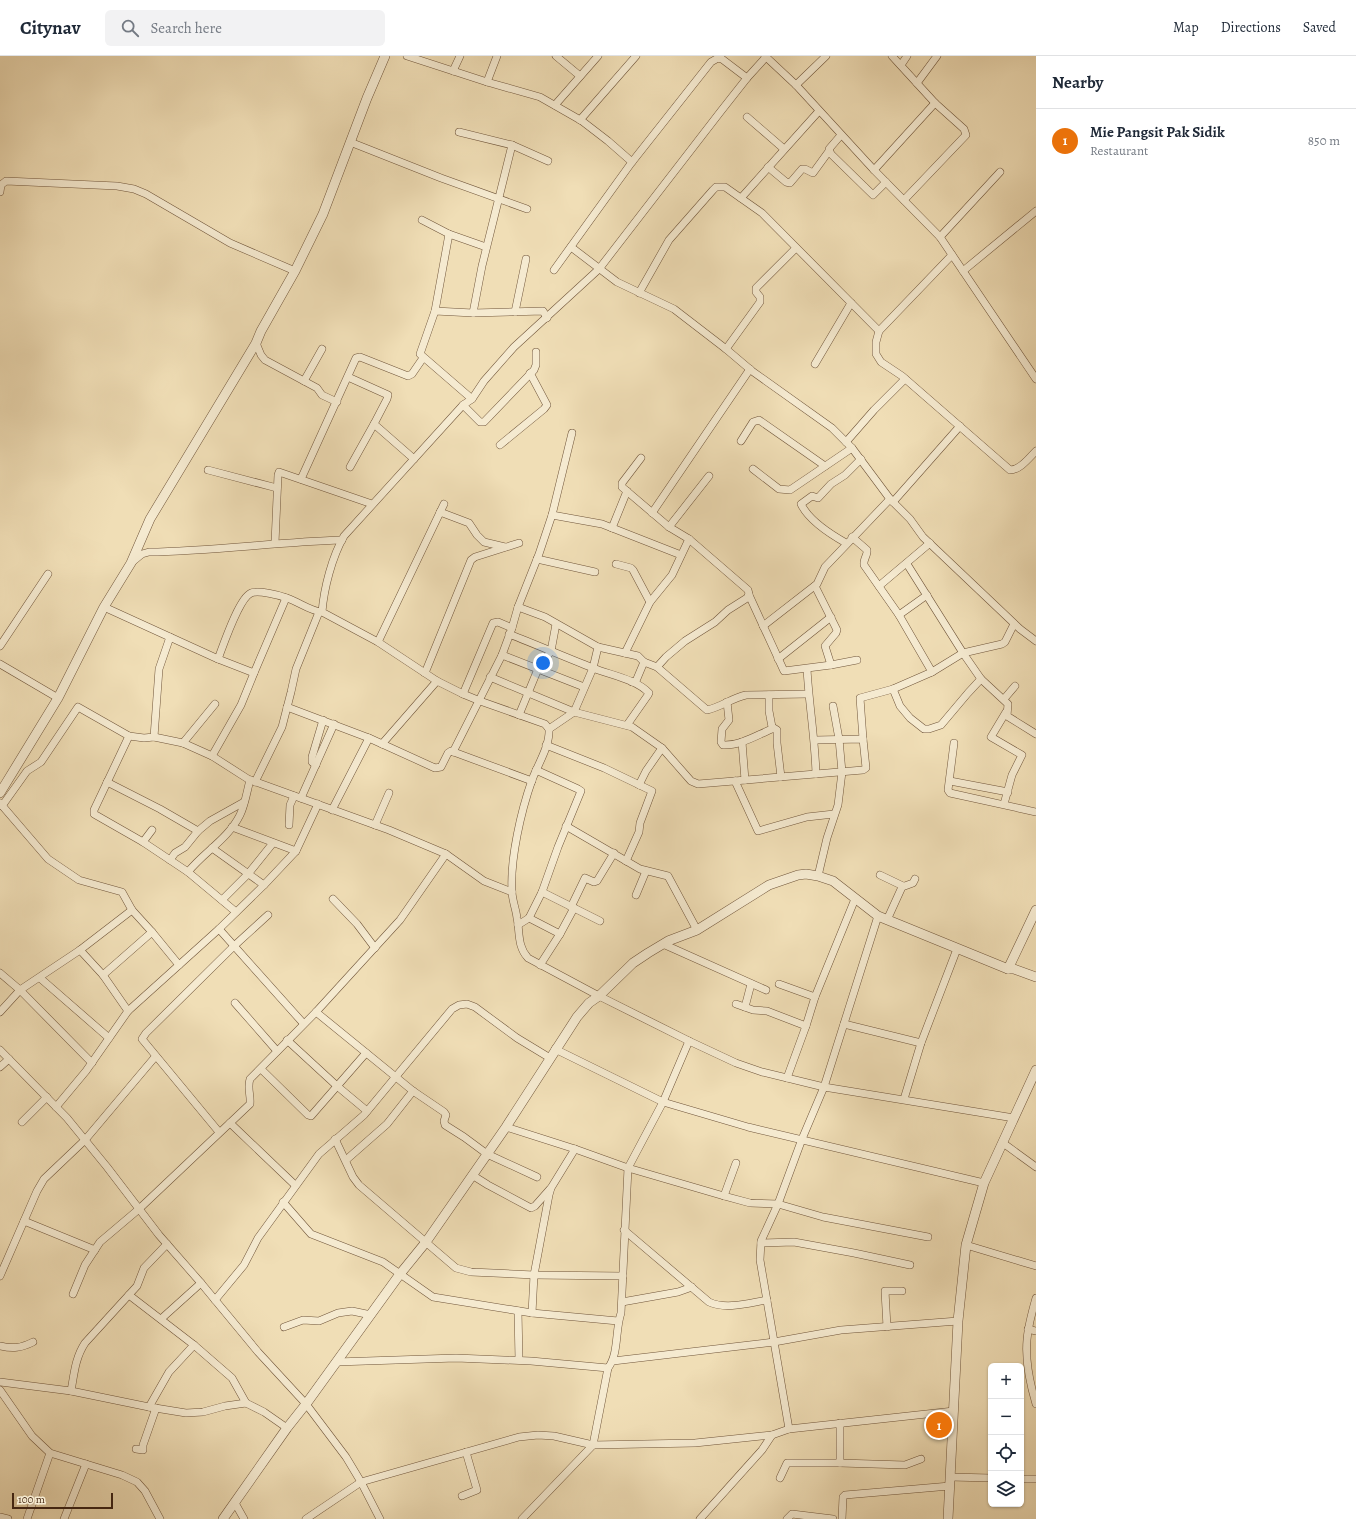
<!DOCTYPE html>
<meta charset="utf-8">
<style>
body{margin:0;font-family:Alegreya,serif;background:#f2f2f3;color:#1f2937}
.controls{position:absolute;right:12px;bottom:12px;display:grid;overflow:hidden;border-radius:6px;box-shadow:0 1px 3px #0004}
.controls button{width:36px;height:36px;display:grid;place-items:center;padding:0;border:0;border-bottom:1px solid #e0e1e3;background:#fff;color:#1f2937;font:20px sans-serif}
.scale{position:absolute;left:12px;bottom:10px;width:101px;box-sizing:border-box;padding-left:4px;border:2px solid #462711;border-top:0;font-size:11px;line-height:14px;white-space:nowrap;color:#462711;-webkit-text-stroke:3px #f5ead0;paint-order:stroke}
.you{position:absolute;left:543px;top:607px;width:14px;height:14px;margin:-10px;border:3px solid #fff;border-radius:50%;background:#1a73e8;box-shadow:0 0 0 6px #1a73e833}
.badge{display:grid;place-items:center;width:26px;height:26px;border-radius:50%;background:#8f2418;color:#fff;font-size:13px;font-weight:700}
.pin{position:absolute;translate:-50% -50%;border:2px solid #fff;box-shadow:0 1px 4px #0006}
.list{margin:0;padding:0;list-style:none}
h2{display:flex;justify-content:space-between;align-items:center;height:52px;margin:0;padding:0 16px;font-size:17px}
h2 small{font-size:13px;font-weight:400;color:#747a83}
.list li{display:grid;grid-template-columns:26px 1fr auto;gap:12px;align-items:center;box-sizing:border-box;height:64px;padding:0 16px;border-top:1px solid #e0e1e3}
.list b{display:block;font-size:15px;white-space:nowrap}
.list p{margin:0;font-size:13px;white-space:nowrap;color:#747a83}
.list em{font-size:13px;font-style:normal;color:#747a83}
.icon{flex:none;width:22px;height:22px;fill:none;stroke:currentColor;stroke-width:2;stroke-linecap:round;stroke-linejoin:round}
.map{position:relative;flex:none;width:1036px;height:1463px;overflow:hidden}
header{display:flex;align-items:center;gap:24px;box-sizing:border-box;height:56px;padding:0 20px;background:#fff;border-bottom:1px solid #e0e1e3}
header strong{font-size:19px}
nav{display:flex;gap:22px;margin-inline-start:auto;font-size:14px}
.search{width:280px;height:36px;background:#f2f2f3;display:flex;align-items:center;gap:10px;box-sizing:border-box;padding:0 14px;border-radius:6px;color:#747a83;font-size:15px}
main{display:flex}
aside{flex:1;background:#fff}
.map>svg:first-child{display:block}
</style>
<header>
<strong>Citynav</strong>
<div class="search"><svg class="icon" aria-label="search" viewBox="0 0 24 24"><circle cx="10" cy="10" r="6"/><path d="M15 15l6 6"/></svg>Search here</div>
<nav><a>Map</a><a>Directions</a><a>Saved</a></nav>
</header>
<main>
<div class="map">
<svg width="1036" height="1463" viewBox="0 0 1036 1463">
<rect width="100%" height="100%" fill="#f0deb6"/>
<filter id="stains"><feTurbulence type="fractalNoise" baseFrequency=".005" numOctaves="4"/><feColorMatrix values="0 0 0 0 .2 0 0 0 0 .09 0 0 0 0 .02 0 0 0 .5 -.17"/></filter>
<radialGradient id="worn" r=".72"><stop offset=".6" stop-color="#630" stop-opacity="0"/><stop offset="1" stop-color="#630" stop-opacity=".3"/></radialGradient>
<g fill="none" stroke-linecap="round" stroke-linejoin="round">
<defs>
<g id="minor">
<polyline points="407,0 487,26 540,41 582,65 608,85 632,106"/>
<polyline points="556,0 580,20"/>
<polyline points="765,0 796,29 874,114 940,181 1036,323"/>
<polyline points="892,0 935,47 964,73 966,79 904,144"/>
<path d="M766 1 747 22 721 55 599 213 514 291 484 325 472 343 463 349 344 480C332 501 324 532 322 556L378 586 437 625 463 638 480 645 545 668 549 673C550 690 538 708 532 724 521 755 510 803 512 835 512 844 516 853 517 862 520 876 517 890 528 902L599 940 689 985 736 1007 762 1016 824 1031 1014 1062"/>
<polyline points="901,9 907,0"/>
<polyline points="453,15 460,0"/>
<polyline points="487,26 497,0"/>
<polyline points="917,27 937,0"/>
<polyline points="796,29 826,0"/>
<polyline points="555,49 598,0"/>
<polyline points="747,61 784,93"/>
<polyline points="580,64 636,0"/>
<polyline points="459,76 512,89 548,105"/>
<polyline points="841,79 829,93 831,98 873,139 886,126"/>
<polyline points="350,86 441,122 527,153"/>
<polyline points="768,111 786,126 790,127 802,113 805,113 813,117 829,95"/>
<polyline points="874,114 935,47"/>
<polyline points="0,136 1,129 6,125 117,130 134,133 146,138 230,187 295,215"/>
<polyline points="741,142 819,55"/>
<polyline points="422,164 449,178"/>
<polyline points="940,181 1000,116"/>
<polyline points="571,191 617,226 674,253 726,293 752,315 832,372 852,392 890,443 910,463 923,481 1020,573 1036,585"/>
<path d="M952 199 879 275 876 286V298L881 306 902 320 1010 414C1020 414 1029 402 1036 395"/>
<polyline points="554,214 632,106 711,6 718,2 722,3 747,22"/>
<polyline points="963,215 1036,155"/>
<polyline points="639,237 669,184 713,134 716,131 725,131 762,157 879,275"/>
<polyline points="435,255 449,178 486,191"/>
<polyline points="515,256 526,203"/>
<polyline points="473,257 482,210 512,89"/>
<polyline points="256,287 261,299 265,304 317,332 322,339 337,346"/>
<polyline points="726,293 760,246 760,241 756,236 756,232 796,192"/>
<polyline points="815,308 851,247"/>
<polyline points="348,321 388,339 387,343 374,368 414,403"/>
<polyline points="304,325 322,293"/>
<polyline points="472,343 420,298 435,255 473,257 543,255 547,262"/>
<polyline points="463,349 480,366 484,366 534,314 536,309 536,296"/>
<polyline points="741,385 753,366 759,364 825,410"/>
<polyline points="846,386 874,354 905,323"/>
<polyline points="500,389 544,353 547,349 530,317"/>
<polyline points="641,402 622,427 622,431 669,471 689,483 748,534 749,538 747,542 728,554 715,566 685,585 666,601 657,611"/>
<polyline points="350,411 374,368"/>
<polyline points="753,413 779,433 790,434 852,392"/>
<polyline points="208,414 277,432"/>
<polyline points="301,423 356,302 360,301 408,320 412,318 423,302"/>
<polyline points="893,446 960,370"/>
<polyline points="440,456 469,467 477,479 484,486 505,491"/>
<polyline points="652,457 750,313"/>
<polyline points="552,459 602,468 681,499"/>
<polyline points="669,471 709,420"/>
<polyline points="612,472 627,435"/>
<path d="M852 481 867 494C868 499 863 503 864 509L899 559 932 616"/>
<polyline points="275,487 278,419 279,416 372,448"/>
<path d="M846 487C830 478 809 465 801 448L812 440 818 442 831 428 845 419 861 403"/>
<polyline points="537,503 595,516"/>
<path d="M131 507 142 498 149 496C213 495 277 486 342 484"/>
<polyline points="616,508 631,512 633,514 650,546"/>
<polyline points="907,508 963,597 981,623 1008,648 1007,660 1036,678"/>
<polyline points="815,530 837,574 836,577 825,590 831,609"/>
<polyline points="879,530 930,487"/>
<polyline points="749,539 784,615 831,609 857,604"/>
<polyline points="104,551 218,603 254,617 286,542"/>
<path d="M518 551 545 561 598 591 638 600 644 606 657 611 707 654C721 651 732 642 746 639L808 638"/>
<polyline points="899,559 927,539"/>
<polyline points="763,570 817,528 825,511 890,443"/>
<path d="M509 578C537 589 565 601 593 612 610 619 636 623 649 637L648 639 627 669"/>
<polyline points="378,586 444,448"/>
<polyline points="0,590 48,518"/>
<polyline points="625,597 650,546 672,519 689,483"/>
<polyline points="502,599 584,631"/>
<path d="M218 603C223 590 239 542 251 537 258 534 279 539 287 542 299 546 310 555 322 556"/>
<polyline points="778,603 831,561"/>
<polyline points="0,608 58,642"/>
<path d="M807 613C809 648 815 683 816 718"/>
<polyline points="425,617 471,504 475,501 519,487"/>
<polyline points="490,621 574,656 632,671 662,692 691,725 698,728 863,714 866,712 863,683 815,684"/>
<polyline points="632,626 636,625 644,606"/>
<polyline points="893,633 900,650 910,662 924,673 929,673 941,669 968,637 981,623"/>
<polyline points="463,638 493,567 498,566 512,572"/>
<polyline points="769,639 769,655 772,671 777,674 777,687 781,721"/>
<polyline points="1004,643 1015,630"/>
<path d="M727 646 729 664 722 673 721 686 723 689C740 690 757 679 772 673"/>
<polyline points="287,651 369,682 435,712 441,711 448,697 451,695 532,725"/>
<polyline points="519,659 538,613 551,595 556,568"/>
<polyline points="549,673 574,656 593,612 598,591"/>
<polyline points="129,680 94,754 94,758 143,786 188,816 236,856"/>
<polyline points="154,681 183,687 212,700 248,723 389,774 446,798 484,825 512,836"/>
<polyline points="863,683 860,642 893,633 932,616 963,597 1002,588 1005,586 1014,568"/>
<polyline points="742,686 745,724"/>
<polyline points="183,687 215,648"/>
<polyline points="954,687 948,734 950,737 1036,756"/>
<polyline points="382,688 437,625"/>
<polyline points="546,689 604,712 652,735 640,767 639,776 626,805"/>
<polyline points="453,696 502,599 512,572 518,551 539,498 552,459 572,377"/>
<polyline points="212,700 241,649 254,617"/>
<polyline points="316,709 312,706 312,701 323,664"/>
<polyline points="735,725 758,775 807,761 834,758"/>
<polyline points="950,725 1008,736"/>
<polyline points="107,726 160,753 198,775 210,765 244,746"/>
<polyline points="255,726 282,671 291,636 296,613 319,556"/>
<polyline points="639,729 646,715 662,692"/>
<polyline points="301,742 334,668"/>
<polyline points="0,747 48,803 79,824 122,836 132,854 152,876 179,909"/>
<polyline points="1004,748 1012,719 1022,699 991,681 1006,656"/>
<polyline points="2,750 27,715 41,706 78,651 129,680 144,682 154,681 159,613 170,581"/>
<polyline points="332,754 369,682"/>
<polyline points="289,769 290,749 294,740"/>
<polyline points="375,769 389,737"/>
<polyline points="566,770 640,813 668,820 697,874"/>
<polyline points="232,771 296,795"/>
<polyline points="143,786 152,774"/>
<polyline points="212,792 264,829"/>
<polyline points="170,804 175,797 185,791 198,775"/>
<path d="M188 816C204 796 228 783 240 759 245 749 247 735 250 724"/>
<polyline points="880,819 903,830"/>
<polyline points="818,820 827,782 838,749 842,716 839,683 833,650"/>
<polyline points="542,836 600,865"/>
<polyline points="636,839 646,815"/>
<polyline points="333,843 357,868 375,892"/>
<polyline points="222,844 248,818 273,787"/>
<polyline points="571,851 585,822 594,826 597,825 614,797"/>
<polyline points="529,862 560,878 540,909"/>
<polyline points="887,864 902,831 913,827 915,823"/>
<polyline points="518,869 529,862 542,836 558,791 581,735 578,733 536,714"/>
<polyline points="219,873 303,967"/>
<polyline points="560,878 574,852"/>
<polyline points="663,888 766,934"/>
<polyline points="80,894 103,919 128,955"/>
<polyline points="0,917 20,934 92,1007"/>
<polyline points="103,919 152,876"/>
<polyline points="40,922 109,982"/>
<polyline points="779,928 815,941"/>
<polyline points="235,947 277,995"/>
<polyline points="736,948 753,954 767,955 806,970"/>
<polyline points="745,951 751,928"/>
<polyline points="0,956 20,934 80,894 132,854"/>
<polyline points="316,956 413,1035 444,1056 446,1059 444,1065 445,1069 464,1081 487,1098 537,1121"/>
<polyline points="844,968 921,987"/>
<polyline points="287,984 337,1030 367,1055"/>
<polyline points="555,993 663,1046 748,1071 984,1127"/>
<polyline points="0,994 67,1062 107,1111 159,1179 201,1227 258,1296 306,1348 346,1401 361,1426 380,1463"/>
<polyline points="0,1011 9,1003"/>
<polyline points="261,1013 308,1059 311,1060 366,997"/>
<polyline points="787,1022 806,970 815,941 855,843"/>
<polyline points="904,1043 921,987 957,893"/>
<polyline points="56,1051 86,1015 128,955 219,873 264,829 296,795 318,748"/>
<polyline points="22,1066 47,1041"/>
<polyline points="230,1067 295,1129"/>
<polyline points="506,1071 575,1093 628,1112 724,1140 750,1147 778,1148 823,1161 928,1181"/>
<polyline points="219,1076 142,983 146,977 234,890 268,859"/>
<polyline points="335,1083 353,1121 359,1129 456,1212 471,1216 534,1219 623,1220"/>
<polyline points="1003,1087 1036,1111"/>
<polyline points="346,1104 387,1068 413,1035"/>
<polyline points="472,1119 488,1129 531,1152 535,1150 550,1133"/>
<polyline points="724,1140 736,1107"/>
<polyline points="283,1146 311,1178 383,1206 433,1241 532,1257 618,1265"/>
<polyline points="24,1165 95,1194"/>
<path d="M624 1174 709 1246C726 1254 749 1247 767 1244"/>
<polyline points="761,1187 794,1186 854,1197 910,1209"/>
<polyline points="966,1189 1036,1210"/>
<polyline points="0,1220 37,1135 44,1123 85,1084 155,1001"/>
<path d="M73 1238 85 1209 100 1186 139 1153 250 1048C251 1039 247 1032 250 1023L316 956 400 864 446 798"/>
<polyline points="129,1239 194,1289 232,1322 246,1347"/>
<path d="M1036 1242C1032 1256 1028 1270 1027 1284 1025 1306 1030 1328 1036 1348"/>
<polyline points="215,1244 244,1209 258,1182 319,1098 364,1059 452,953 459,949 467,948 475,951 517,982 550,1002"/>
<polyline points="622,1246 678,1236 692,1231"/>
<polyline points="518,1255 519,1304"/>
<polyline points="532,1257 534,1219 549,1139 551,1132 575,1093"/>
<polyline points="161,1263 201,1227"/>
<polyline points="284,1271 303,1264 319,1265 338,1257 352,1255 371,1259"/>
<polyline points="887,1271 885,1235 902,1235"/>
<polyline points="1028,1273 1036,1275"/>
<path d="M0 1290C13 1293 21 1292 33 1286"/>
<polyline points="613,1305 774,1286 841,1274 958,1265"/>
<polyline points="336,1306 456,1302 531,1305 608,1312"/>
<polyline points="0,1326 71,1335 149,1351 186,1357 203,1356 225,1350 246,1347 264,1356 287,1372"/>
<polyline points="0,1334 32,1380 50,1397 122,1419 137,1426 145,1435 160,1463"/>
<path d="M71 1335C74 1319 75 1302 85 1287L137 1230 144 1212 167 1188"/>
<polyline points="149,1351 169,1316 194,1289"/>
<polyline points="840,1367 840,1407 905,1409 921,1403"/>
<polyline points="789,1373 954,1355"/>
<polyline points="136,1393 143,1394 143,1389 156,1352"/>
<polyline points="950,1421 991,1422"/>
<polyline points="780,1422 787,1407 840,1407"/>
<polyline points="1021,1423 1036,1423"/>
<polyline points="462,1440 477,1434 466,1396"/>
<polyline points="235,1447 244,1463"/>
<polyline points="0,1461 8,1463"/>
<polyline points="27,1463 50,1397"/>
<polyline points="64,1463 86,1408"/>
<polyline points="306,1463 361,1426 519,1381 538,1379 554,1380 593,1389 695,1387 772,1379"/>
<path d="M522 1463 593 1389 608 1312C619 1298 615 1274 621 1257L628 1112 663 1046 689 985"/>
<polyline points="700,1463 762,1394 772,1379 789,1373 760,1204 761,1185 778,1148 802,1083 824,1031 878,860"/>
<polyline points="787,1463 792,1458 833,1463"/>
<polyline points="842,1463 843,1441 845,1439 950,1430"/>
</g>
<g id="tertiary">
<polyline points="0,737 58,642 104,551 131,507 150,463 256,287 261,275 295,215 323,158 367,42 385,0"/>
<polyline points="1008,913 1036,854"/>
<polyline points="223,1463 287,1372 306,1348 400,1218 426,1186 506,1071 577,961 589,947 599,940 633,907 648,897 668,885 697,874 769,829 798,819 806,818 818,820 833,825 878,860 1008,913 1014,913 1036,921"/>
<polyline points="948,1463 958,1265 966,1189 984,1127 1036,1014"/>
</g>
</defs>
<!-- minor casing -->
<use href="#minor" stroke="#70553a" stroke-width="8"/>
<!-- tertiary casing -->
<use href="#tertiary" stroke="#70553a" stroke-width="10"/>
<!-- minor -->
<use href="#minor" stroke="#f5ead0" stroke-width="7"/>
<!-- tertiary -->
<use href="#tertiary" stroke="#f5ead0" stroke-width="9"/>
</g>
<rect width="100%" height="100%" filter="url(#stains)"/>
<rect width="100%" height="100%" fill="url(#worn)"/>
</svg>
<div class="controls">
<button>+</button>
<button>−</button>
<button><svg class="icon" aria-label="locate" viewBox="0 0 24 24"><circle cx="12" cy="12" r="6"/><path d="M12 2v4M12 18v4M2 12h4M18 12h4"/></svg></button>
<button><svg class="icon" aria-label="layers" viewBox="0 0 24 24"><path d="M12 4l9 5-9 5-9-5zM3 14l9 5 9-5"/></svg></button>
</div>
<div class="scale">100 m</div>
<div class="you"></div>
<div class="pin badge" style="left:939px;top:1369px;background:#e8710a">1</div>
</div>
<aside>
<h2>Nearby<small></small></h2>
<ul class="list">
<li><span class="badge" style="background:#e8710a">1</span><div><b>Mie Pangsit Pak Sidik</b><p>Restaurant</p></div><em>850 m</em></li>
</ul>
</aside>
</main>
